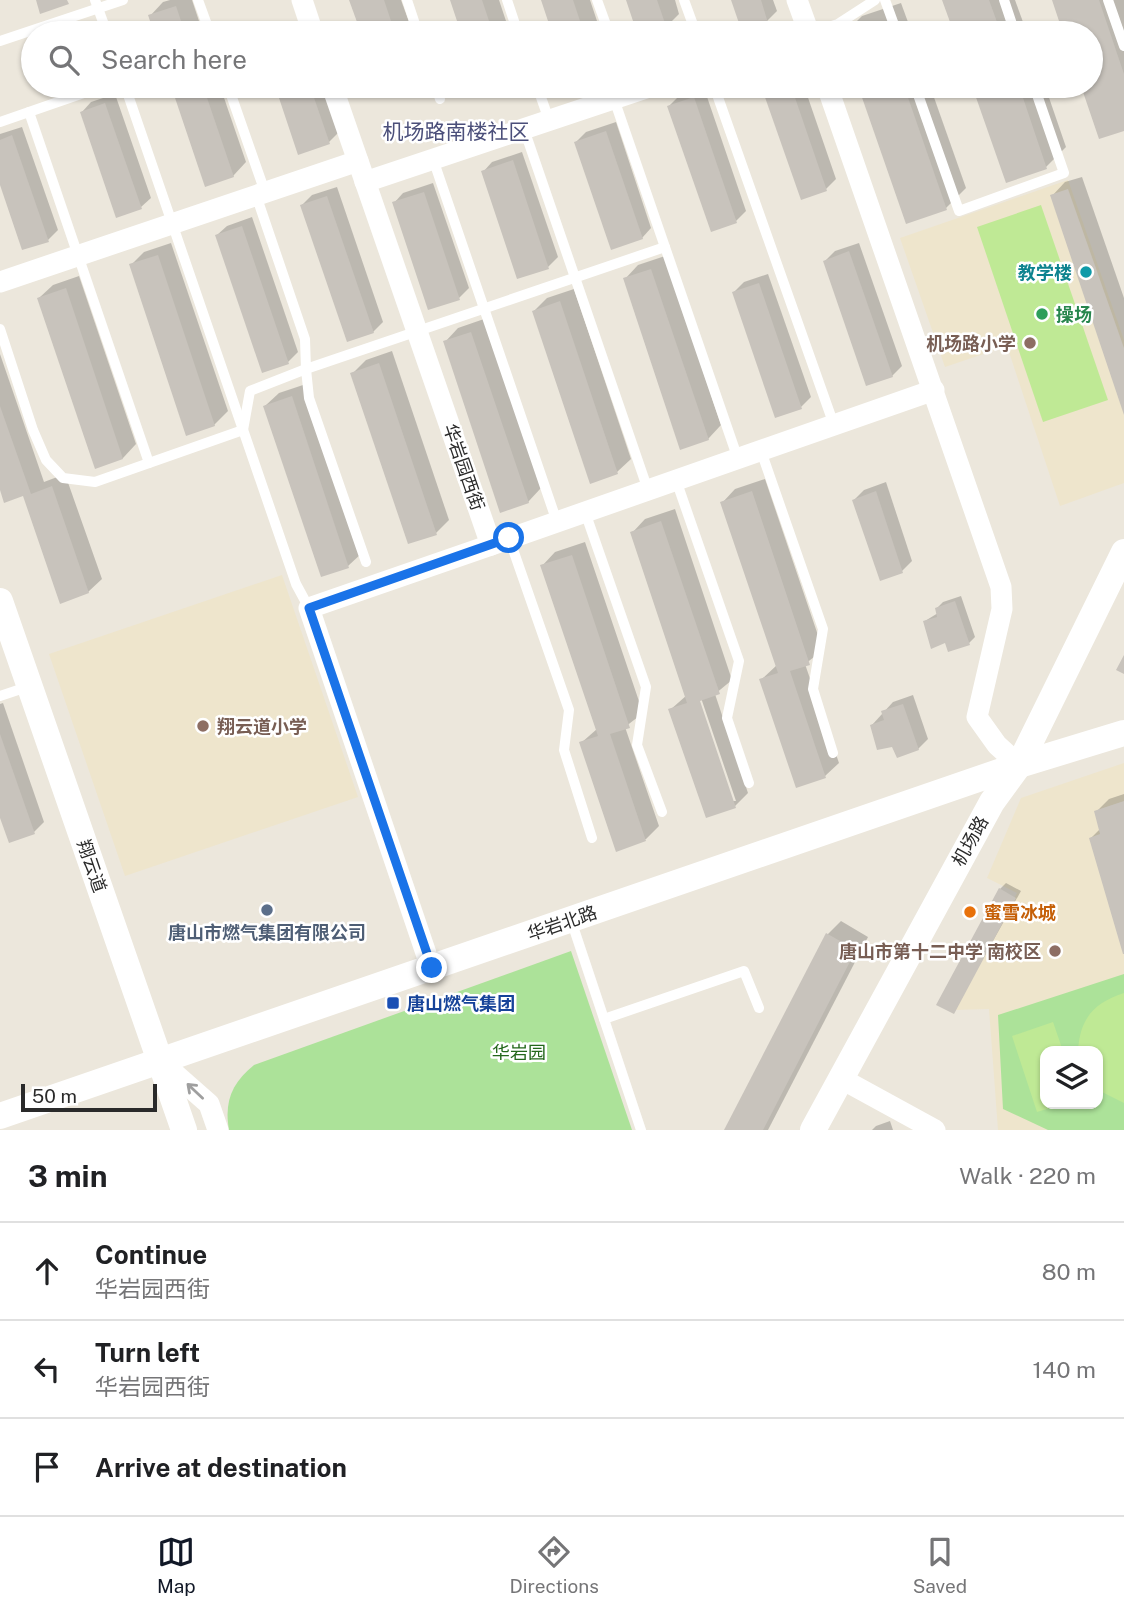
<!DOCTYPE html>
<meta charset="utf-8">
<style>
body{margin:0;font-family:"Public Sans","Noto Sans SC",sans-serif;background:#f6f6f6;color:#202124}
.controls{position:absolute;right:21px;bottom:21px;display:grid;overflow:hidden;border-radius:14px;box-shadow:0 2px 5px #0004}
.controls button{width:63px;height:63px;display:grid;place-items:center;padding:0;border:0;border-bottom:2px solid #e0e0e0;background:#fff;color:#202124;font:35px sans-serif}
.scale{position:absolute;left:21px;bottom:18px;width:136px;box-sizing:border-box;padding-left:7px;border:4px solid #2a2a2a;border-top:0;font-size:19px;line-height:24px;white-space:nowrap;color:#2a2a2a;-webkit-text-stroke:5px #fff;paint-order:stroke}
.stop{position:absolute;width:21px;height:21px;margin:-16px;border:5px solid #1a73e8;border-radius:50%;background:#fff}
.stop.end{background:#1a73e8;border-color:#fff;box-shadow:0 2px 7px #0008}
.list{margin:0;padding:0;list-style:none}
h2{display:flex;justify-content:space-between;align-items:center;height:91px;margin:0;padding:0 28px;font-size:30px}
h2 small{font-size:23px;font-weight:400;color:#757577}
.list li{display:grid;grid-template-columns:46px 1fr auto;gap:21px;align-items:center;box-sizing:border-box;height:98px;padding:0 28px;border-top:2px solid #e0e0e0}
.list b{display:block;font-size:26px;white-space:nowrap}
.list p{margin:0;font-size:23px;white-space:nowrap;color:#757577}
.list em{font-size:23px;font-style:normal;color:#757577}
.icon{flex:none;width:38px;height:38px;fill:none;stroke:currentColor;stroke-width:2;stroke-linecap:round;stroke-linejoin:round}
.map{position:relative;flex:none;width:1124px;height:1130px;overflow:hidden}
.search{position:absolute;background:#fff;box-shadow:0 2px 5px #0004;left:21px;right:21px;top:21px;height:77px;display:flex;align-items:center;gap:18px;box-sizing:border-box;padding:0 24px;border-radius:38px;color:#757577;font-size:26px}
.sheet{height:385px;background:#fff}
nav{display:flex;justify-content:space-around;align-items:center;box-sizing:border-box;height:98px;border-top:2px solid #e0e0e0;background:#fff;font-size:19px;color:#757577}
nav a{display:grid;justify-items:center;gap:4px}
nav .on{color:#111827}
.map>svg:first-child{display:block}
</style>
<div class="map">
<svg width="1124" height="1130" viewBox="0 0 1124 1130">
<rect width="100%" height="100%" fill="#ece7dc"/>
<!-- education -->
<g fill="#eee5cc" fill-rule="evenodd">
<polygon points="1068,180 1124,340 1124,483 1060,506 1007,346 945,367 900,238"/>
<polygon points="282,575 358,797 125,876 49,654"/>
<path d="M1124 763V1130H998L989 1009 953 1010 1017 893 987 878 1021 798ZM1045 1051H1098V1104H1045Z"/>
</g>
<!-- green -->
<g fill="#ace299" fill-rule="evenodd">
<path d="M571 951 632 1130H229C224 1101 232 1083 254 1065Z"/>
<path d="M1124 974V1130H1048L1003 1109 998 1015ZM1045 1051H1098V1104H1045Z"/>
</g>
<!-- pitch -->
<g fill="#bfe995">
<polygon points="1041,205 1108,400 1043,422 977,227"/>
<path d="M1124 993V1103L1098 1090V1051H1078C1080 1019 1093 1003 1124 993Z"/>
<polygon points="1053,1022 1063,1051 1045,1051 1045,1104 1063,1104 1037,1112 1012,1036"/>
</g>
<!-- shadow -->
<g fill="#0003" fill-rule="evenodd">
<polygon points="170,0 192,0 203,33 155,33 150,16 163,2"/>
<polygon points="351,0 401,0 413,33 363,33"/>
<polygon points="452,0 499,0 510,33 463,33"/>
<polygon points="543,0 590,0 601,33 554,33"/>
<polygon points="627,0 675,0 679,14 666,27 639,33"/>
<polygon points="733,0 773,0 777,11 767,21 743,30"/>
<polygon points="944,0 1015,0 1027,33 956,33"/>
<polygon points="1054,0 1124,0 1124,129 1100,137 1083,86 1091,86 1091,33 1065,33"/>
<polygon points="901,3 912,33 845,33 862,16"/>
<polygon points="303,27 306,33 285,33"/>
<polygon points="173,86 220,86 246,162 233,176 206,185"/>
<polygon points="277,86 323,86 339,132 329,142 299,152"/>
<polygon points="763,86 804,86 836,179 826,189 802,198"/>
<polygon points="859,86 930,86 966,188 946,208 907,222"/>
<polygon points="974,86 1045,86 1066,147 1046,167 1007,181"/>
<polygon points="704,88 746,211 736,221 669,106 679,96"/>
<polygon points="115,94 151,198 141,207 82,112 91,102"/>
<polygon points="616,122 651,228 642,238 576,142 586,132"/>
<polygon points="22,127 58,230 48,240 0,179 0,134"/>
<polygon points="522,152 558,257 548,267 483,172 492,162"/>
<polygon points="1082,177 1124,298 1124,412 1052,196 1065,182"/>
<polygon points="433,183 469,288 459,298 394,203 403,193"/>
<polygon points="337,187 383,322 373,332 302,205 312,195"/>
<polygon points="252,217 298,352 288,362 217,235 227,226"/>
<polygon points="171,243 228,411 214,425 131,265 144,252"/>
<polygon points="859,243 902,366 892,376 825,261 835,251"/>
<polygon points="665,256 721,425 708,439 625,279 638,265"/>
<polygon points="768,274 811,397 801,407 734,292 744,282"/>
<polygon points="79,276 136,444 123,458 96,467 39,298 53,285"/>
<polygon points="574,289 631,459 617,472 534,311 547,298"/>
<polygon points="484,319 541,488 528,502 445,342 458,328"/>
<polygon points="392,351 449,520 436,533 352,374 366,360"/>
<polygon points="0,354 44,482 65,474 102,579 88,592 24,494 0,485"/>
<polygon points="306,384 362,553 348,566 322,575 265,406 279,393"/>
<polygon points="765,479 823,650 805,664 839,763 825,776 797,786 761,680 777,665 722,503 735,489"/>
<polygon points="886,482 912,561 902,571 854,500 864,490"/>
<path d="M675 509 732 680 715 694 748 793 735 806 670 710 687 695 632 533 645 519ZM699 692 736 801H732L695 694Z"/>
<polygon points="585,542 643,713 625,727 659,826 646,839 617,849 581,743 597,729 542,566 555,552"/>
<polygon points="961,596 975,637 969,643 946,641 925,621 938,613 937,608 943,602"/>
<polygon points="913,695 928,739 918,749 893,745 872,725 893,702"/>
<polygon points="3,703 44,822 34,832 0,813 0,704"/>
<polygon points="1124,794 1124,950 1091,838 1101,828 1096,812 1109,799"/>
<polygon points="1006,883 1021,891 953,1012 1000,889"/>
<polygon points="841,921 868,937 768,1130 726,1130 828,934"/>
<polygon points="890,1121 893,1130 872,1130 876,1126"/>
</g>
<!-- building -->
<g fill="#c8c3bc">
<polygon points="36,0 67,0 69,4 40,14"/>
<polygon points="349,0 384,0 395,33 361,33"/>
<polygon points="450,0 482,0 493,33 461,33"/>
<polygon points="541,0 573,0 584,33 552,33"/>
<polygon points="626,0 657,0 667,29 637,33"/>
<polygon points="731,0 761,0 768,23 742,32"/>
<polygon points="942,0 989,0 1001,33 954,33"/>
<polygon points="1052,0 1099,0 1124,74 1124,131 1099,139 1081,86 1091,86 1091,33 1063,33"/>
<polygon points="176,6 185,33 154,33 148,15"/>
<polygon points="882,21 886,33 848,33"/>
<polygon points="171,86 203,86 234,177 205,187"/>
<polygon points="275,86 310,86 330,144 298,155"/>
<polygon points="379,86 398,86 381,92"/>
<polygon points="761,86 791,86 827,191 801,200"/>
<polygon points="858,86 904,86 947,210 906,224"/>
<polygon points="972,86 1019,86 1047,169 1006,183"/>
<polygon points="694,97 737,223 711,232 667,106"/>
<polygon points="105,103 142,209 116,218 80,112"/>
<polygon points="606,131 643,239 611,250 574,142"/>
<polygon points="12,135 49,242 22,250 0,185 0,140"/>
<polygon points="513,160 549,269 517,279 481,171"/>
<polygon points="1068,189 1124,348 1124,415 1050,195"/>
<polygon points="424,192 460,300 428,310 392,202"/>
<polygon points="327,196 374,333 347,342 300,205"/>
<polygon points="242,226 289,364 262,373 215,235"/>
<polygon points="849,251 893,377 866,386 823,261"/>
<polygon points="158,255 215,426 186,436 129,264"/>
<polygon points="651,269 709,440 680,450 623,278"/>
<polygon points="759,283 802,409 775,418 732,292"/>
<polygon points="66,288 123,459 95,469 37,298"/>
<polygon points="560,301 618,474 590,484 532,311"/>
<polygon points="471,332 529,503 500,513 443,341"/>
<polygon points="379,363 437,535 408,544 350,373"/>
<polygon points="292,396 349,568 321,577 263,406"/>
<polygon points="0,406 31,494 52,486 89,593 60,604 23,496 4,503 0,490"/>
<polygon points="752,491 810,665 790,671 826,778 796,788 759,679 778,673 720,502"/>
<polygon points="876,491 903,573 880,581 852,500"/>
<polygon points="661,521 720,694 700,701 736,808 706,818 668,709 687,703 630,532"/>
<polygon points="572,555 630,728 610,734 646,841 616,852 579,742 598,736 540,565"/>
<polygon points="955,601 970,645 948,652 945,643 931,649 923,621 937,617 935,608"/>
<polygon points="1124,655 1124,674 1116,670"/>
<polygon points="903,704 919,750 897,758 892,747 877,750 870,725 884,720 881,711"/>
<polygon points="0,734 35,834 9,843 0,818"/>
<polygon points="1124,801 1124,954 1123,954 1089,838 1100,834 1094,811"/>
<polygon points="999,888 1016,898 954,1014 936,1005"/>
<polygon points="826,933 856,950 763,1130 724,1130"/>
</g>
<g fill="none" stroke-linecap="round" stroke-linejoin="round">
<!-- service -->
<g stroke="#fff" stroke-width="10">
<polyline points="95,0 107,33"/>
<polyline points="198,0 210,33"/>
<polyline points="407,0 418,33"/>
<polyline points="507,0 518,33"/>
<polyline points="597,0 609,33"/>
<polyline points="684,0 696,33"/>
<polyline points="885,0 897,33"/>
<polyline points="1004,0 1015,33"/>
<polyline points="1108,0 1124,46"/>
<polyline points="809,33 838,24 875,0"/>
<polyline points="0,41 123,0"/>
<polyline points="125,86 296,584 309,608"/>
<polyline points="228,86 265,192"/>
<polyline points="436,86 440,99"/>
<polyline points="537,86 549,120"/>
<polyline points="714,86 834,425"/>
<polyline points="915,86 959,211 1064,173 1034,86"/>
<polyline points="614,99 738,459"/>
<polyline points="29,112 149,463"/>
<polyline points="0,122 104,86"/>
<polyline points="524,129 648,490"/>
<polyline points="433,159 557,522"/>
<polyline points="256,195 305,339 306,369 665,247"/>
<polyline points="0,329 33,430 46,460 63,478 95,482 243,430 250,391 306,369 309,398 366,562"/>
<polyline points="761,451 823,629 813,689 833,753"/>
<polyline points="676,480 739,661 727,718 749,783"/>
<polyline points="585,512 646,687 637,745 662,812"/>
<polyline points="509,538 569,710 564,750 592,838"/>
<polyline points="0,696 30,686"/>
<polyline points="571,920 641,1130"/>
<polyline points="604,1019 744,971 759,1008"/>
</g>
<!-- minor -->
<g stroke="#fff" stroke-width="21">
<polyline points="302,0 313,33"/>
<polyline points="797,0 809,33"/>
<polyline points="332,86 491,545 309,608 431,968"/>
<polyline points="827,86 1001,587 1002,609 977,717 997,745 1019,765"/>
<polyline points="365,182 652,86"/>
<polyline points="0,282 358,161"/>
<polyline points="491,545 934,390"/>
<polyline points="159,1060 209,1104 218,1130"/>
<polyline points="840,1078 935,1130"/>
</g>
<!-- tertiary -->
<g stroke="#fff" stroke-width="26">
<polyline points="0,601 184,1130"/>
<polyline points="0,1116 1019,765 1124,733"/>
<polyline points="813,1130 992,802 1019,765 1124,552"/>
</g>
</g>
<!-- one-way arrows -->
<defs><path id="oneway-shaft" d="M-6 0H5M1.5-3L5.5 0L1.5 3" fill="none" stroke-width="1.6" stroke-linecap="round" stroke-linejoin="round" transform="scale(1.75)"/></defs>
<use stroke="#9f9f9f" href="#oneway-shaft" transform="translate(195 1091) rotate(-137)"/>
<g fill="none" stroke-linecap="round" stroke-linejoin="round">
<!-- route -->
<polyline stroke="#1a73e8" stroke-width="9" points="432,968 309,608 509,538"/>
</g>
<!-- markers -->
<circle fill="#0f9aa8" stroke="#fff" stroke-width="2.5" cx="1086" cy="272" r="7"/>
<circle fill="#2e9e5b" stroke="#fff" stroke-width="2.5" cx="1042" cy="314" r="7"/>
<g fill="#8d6e63" stroke="#fff" stroke-width="2.5">
<circle cx="1030" cy="343" r="7"/>
<circle cx="203" cy="726" r="7"/>
<circle cx="1055" cy="951" r="7"/>
</g>
<circle fill="#5c6f8a" stroke="#fff" stroke-width="2.5" cx="267" cy="910" r="7"/>
<circle fill="#e8710a" stroke="#fff" stroke-width="2.5" cx="970" cy="912" r="7"/>
<rect fill="#1a4fb4" stroke="#fff" stroke-width="2.5" x="386" y="996" width="14" height="14" rx="3.5"/>
<g text-anchor="middle" dominant-baseline="central" stroke-width="5" stroke-linejoin="round" paint-order="stroke">
<!-- culture labels -->
<g font-size="18" font-weight="bold" fill="#0d838f" stroke="#fff" text-anchor="end">
<text x="1072" y="272">教学楼</text>
</g>
<!-- leisure labels -->
<g font-size="18" font-weight="bold" fill="#27864d" stroke="#fff" text-anchor="start">
<text x="1056" y="314">操场</text>
</g>
<!-- education labels -->
<g font-size="18" font-weight="bold" fill="#785e54" stroke="#fff" text-anchor="end">
<text x="1016" y="343">机场路小学</text>
<text x="217" y="726" text-anchor="start">翔云道小学</text>
<text x="1041" y="951">唐山市第十二中学 南校区</text>
</g>
<!-- street labels -->
<g font-size="18" fill="#2a2a2a" stroke="#fff">
<text transform="translate(464 467) rotate(71)">华岩园西街</text>
<text transform="translate(970 841) rotate(-61)">机场路</text>
<text transform="translate(92 866) rotate(71)">翔云道</text>
<text transform="translate(562 923) rotate(-19)">华岩北路</text>
</g>
<!-- food labels -->
<g font-size="18" font-weight="bold" fill="#c56008" stroke="#fff" text-anchor="start">
<text x="984" y="912">蜜雪冰城</text>
</g>
<!-- service labels -->
<g font-size="18" font-weight="bold" fill="#4e5e75" stroke="#fff">
<text x="267" y="932">唐山市燃气集团有限公司</text>
</g>
<!-- transit labels -->
<g font-size="18" font-weight="bold" fill="#164399" stroke="#fff" text-anchor="start">
<text x="407" y="1003">唐山燃气集团</text>
</g>
<!-- park labels -->
<g font-size="18" fill="#24671b" stroke="#fff">
<text x="519" y="1052">华岩园</text>
</g>
<!-- quarter labels -->
<g font-size="21" fill="#4b4f7a" stroke="#fff">
<text x="456" y="131">机场路南楼社区</text>
</g>
</g>
</svg>
<div class="controls">
<button><svg class="icon" aria-label="layers" viewBox="0 0 24 24"><path d="M12 4l9 5-9 5-9-5zM3 14l9 5 9-5"/></svg></button>
</div>
<div class="scale">50 m</div>
<div class="stop" style="left:509px;top:538px"></div>
<div class="stop end" style="left:432px;top:968px"></div>
<div class="search"><svg class="icon" aria-label="search" viewBox="0 0 24 24"><circle cx="10" cy="10" r="6"/><path d="M15 15l6 6"/></svg>Search here</div>
</div>
<section class="sheet">
<h2>3 min<small>Walk · 220 m</small></h2>
<ul class="list">
<li><svg class="icon" aria-label="ahead" viewBox="0 0 24 24"><path d="M12 20V5M6 11l6-6 6 6"/></svg><div><b>Continue</b><p>华岩园西街</p></div><em>80 m</em></li>
<li><svg class="icon" aria-label="left" viewBox="0 0 24 24"><path d="M17 20v-9H6M10 6l-5 5 5 5"/></svg><div><b>Turn left</b><p>华岩园西街</p></div><em>140 m</em></li>
<li><svg class="icon" aria-label="arrive" viewBox="0 0 24 24"><path d="M6 21V4h12l-3 4 3 4H6"/></svg><div><b>Arrive at destination</b></div></li>
</ul>
</section>
<nav>
<a class="on"><svg class="icon" aria-label="map" viewBox="0 0 24 24"><path d="M3 6l6-2 6 2 6-2v14l-6 2-6-2-6 2zM9 4v14M15 6v14"/></svg>Map</a>
<a><svg class="icon" aria-label="directions" viewBox="0 0 24 24"><path d="M12 3l9 9-9 9-9-9zM9 14v-3h6M13 9l2 2-2 2"/></svg>Directions</a>
<a><svg class="icon" aria-label="saved" viewBox="0 0 24 24"><path d="M7 4h10v16l-5-4-5 4z"/></svg>Saved</a>
</nav>
